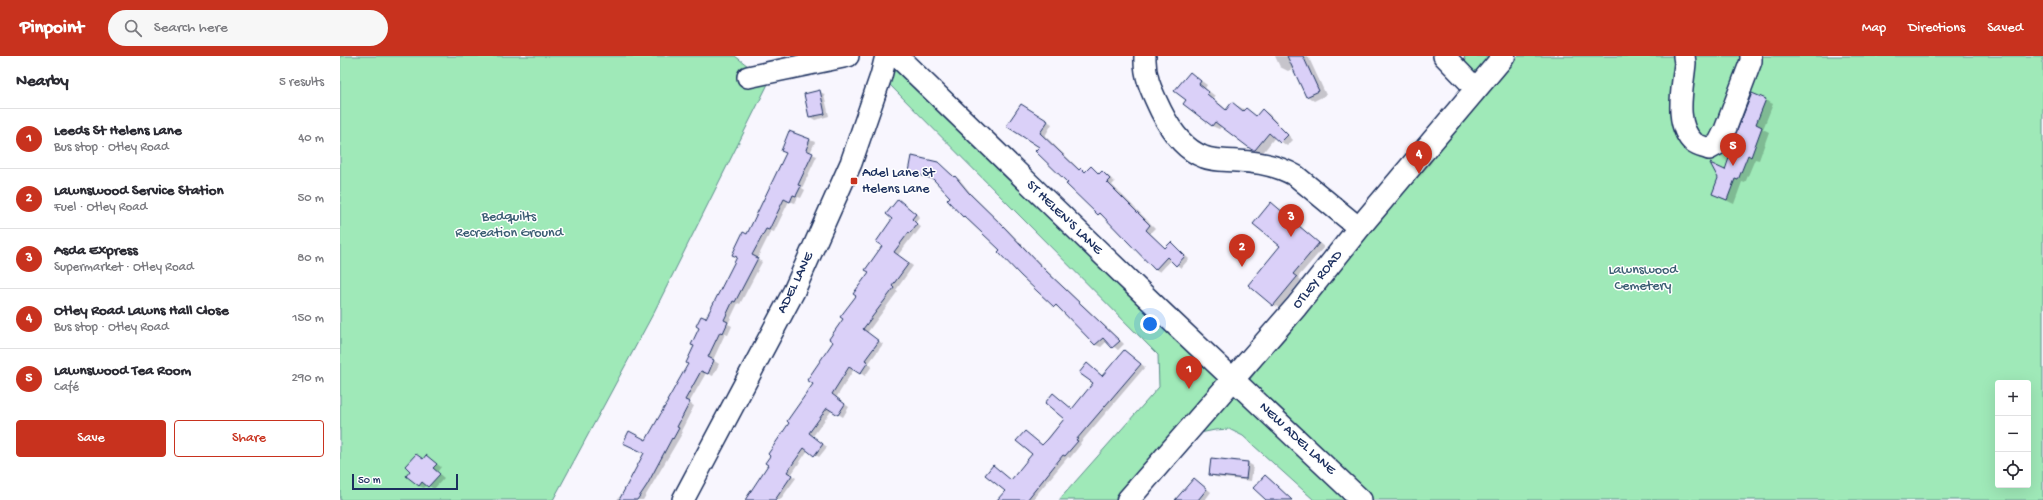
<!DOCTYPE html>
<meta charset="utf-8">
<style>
body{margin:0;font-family:"Gochi Hand",sans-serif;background:#f7f7f7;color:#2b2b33}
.controls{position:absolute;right:12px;bottom:12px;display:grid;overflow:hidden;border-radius:4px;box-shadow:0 4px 16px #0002}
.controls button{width:36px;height:36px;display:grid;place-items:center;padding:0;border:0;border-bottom:1px solid #e1e1e2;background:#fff;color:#2b2b33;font:20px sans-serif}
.scale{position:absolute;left:12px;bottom:10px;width:106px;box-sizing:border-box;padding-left:4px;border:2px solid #1b2f5e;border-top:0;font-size:11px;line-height:14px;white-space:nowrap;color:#1b2f5e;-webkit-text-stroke:3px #fff;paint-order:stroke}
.you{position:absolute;left:810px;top:268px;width:14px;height:14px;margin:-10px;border:3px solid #fff;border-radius:50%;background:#1a73e8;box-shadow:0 0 0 6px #1a73e833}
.badge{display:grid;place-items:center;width:26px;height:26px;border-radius:50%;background:#c8321e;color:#fff;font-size:13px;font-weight:700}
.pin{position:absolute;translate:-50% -33px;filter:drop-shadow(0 1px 2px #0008)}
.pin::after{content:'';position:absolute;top:21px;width:14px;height:12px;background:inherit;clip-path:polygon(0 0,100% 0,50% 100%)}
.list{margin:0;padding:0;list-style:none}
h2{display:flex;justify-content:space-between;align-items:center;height:52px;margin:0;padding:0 16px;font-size:17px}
h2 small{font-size:13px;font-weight:400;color:#7c7c81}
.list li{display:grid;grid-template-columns:26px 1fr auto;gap:12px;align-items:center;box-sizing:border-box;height:60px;padding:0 16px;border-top:1px solid #e1e1e2}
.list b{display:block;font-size:15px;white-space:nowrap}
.list p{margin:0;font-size:13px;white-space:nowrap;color:#7c7c81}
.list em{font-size:13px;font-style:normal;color:#7c7c81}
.actions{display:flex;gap:8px;padding:12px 16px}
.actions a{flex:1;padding:9px 0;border:1px solid #c8321e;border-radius:4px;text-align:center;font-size:14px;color:#c8321e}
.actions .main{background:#c8321e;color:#fff}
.icon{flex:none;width:22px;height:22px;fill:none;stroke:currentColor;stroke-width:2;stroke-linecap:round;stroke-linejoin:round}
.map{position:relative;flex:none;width:1703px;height:444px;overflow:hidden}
header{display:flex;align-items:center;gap:24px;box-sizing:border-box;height:56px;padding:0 20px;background:#c8321e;color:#fff}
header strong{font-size:19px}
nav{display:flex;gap:22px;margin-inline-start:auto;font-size:14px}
.search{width:280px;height:36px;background:#f7f7f7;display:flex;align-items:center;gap:10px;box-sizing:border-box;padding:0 14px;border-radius:22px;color:#7c7c81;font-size:15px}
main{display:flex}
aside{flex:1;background:#fff}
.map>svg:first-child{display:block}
</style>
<header>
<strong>Pinpoint</strong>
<div class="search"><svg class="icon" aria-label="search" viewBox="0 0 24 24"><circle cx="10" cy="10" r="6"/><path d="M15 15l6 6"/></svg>Search here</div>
<nav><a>Map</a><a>Directions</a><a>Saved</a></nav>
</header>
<main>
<aside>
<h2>Nearby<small>5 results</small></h2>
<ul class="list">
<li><span class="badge">1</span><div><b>Leeds St Helens Lane</b><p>Bus stop · Otley Road</p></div><em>40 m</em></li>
<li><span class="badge">2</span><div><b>Lawnswood Service Station</b><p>Fuel · Otley Road</p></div><em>50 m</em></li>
<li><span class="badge">3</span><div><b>Asda Express</b><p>Supermarket · Otley Road</p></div><em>80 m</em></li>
<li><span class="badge">4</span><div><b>Otley Road Lawns Hall Close</b><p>Bus stop · Otley Road</p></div><em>150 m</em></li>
<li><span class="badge">5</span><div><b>Lawnswood Tea Room</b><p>Café</p></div><em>290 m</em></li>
</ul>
<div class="actions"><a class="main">Save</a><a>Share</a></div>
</aside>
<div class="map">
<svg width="1703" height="444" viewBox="0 0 1703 444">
<rect width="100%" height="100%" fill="#f8f6fe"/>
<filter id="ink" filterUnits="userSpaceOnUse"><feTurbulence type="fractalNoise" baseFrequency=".025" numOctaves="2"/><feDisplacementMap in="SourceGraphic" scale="8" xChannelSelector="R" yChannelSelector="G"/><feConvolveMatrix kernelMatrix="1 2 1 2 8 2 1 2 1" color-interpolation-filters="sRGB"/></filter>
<g filter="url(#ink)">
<!-- green -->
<g fill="#9fe9b8" stroke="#5d8c8b" fill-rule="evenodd">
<polygon points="0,0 395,0 429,26 313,258 213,444 0,444"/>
<path d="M546 0 903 332 966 252 1178 0H1703V444H974L903 380 889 373 875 374 845 380 788 444H719L819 331 818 299 541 20ZM1658 327H1688V429H1658Z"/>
<polygon points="1124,0 1154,0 1131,27"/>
</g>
<!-- shadow -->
<g fill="#0003">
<polygon points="935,0 968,0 986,39 974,45 967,40 954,12 948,15 940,11"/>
<polygon points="850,17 867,29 865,32 875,40 873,42 887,54 892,47 917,60 923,54 929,58 953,84 947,90 935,81 922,98 919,97 882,70 879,73 872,70 848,44"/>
<polygon points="479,35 484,38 489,60 475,64 470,61"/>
<polygon points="1425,44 1433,48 1423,73 1429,76 1419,104 1415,103 1405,127 1402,126 1394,148 1373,138"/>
<polygon points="681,49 712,68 705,80 741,115 746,116 751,111 760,118 762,116 767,119 775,126 772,129 815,172 810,177 826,193 831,187 849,203 841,212 831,204 820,216 815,213 764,160 759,158 729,127 700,91"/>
<polygon points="450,76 475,86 470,97 477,100 462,132 465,134 461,142 458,141 455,147 449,145 434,176 431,175 417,203 422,206 400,248 398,247 388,268 392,270 388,279 385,278 373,304 379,308 373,320 366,317 349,347 354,350 341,375 343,376 303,444 277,444 279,441 281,442 305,397 306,385 349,307 367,264 447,97"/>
<polygon points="597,107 620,124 633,140 669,175 710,218 784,288 778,294 767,285 761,291 756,289 720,252 715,250 661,194 623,160 611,141 595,124 570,115"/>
<polygon points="562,147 580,161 575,167 581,171 575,179 574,178 558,199 573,210 556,234 558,235 527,277 543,288 528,308 532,310 525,320 514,313 496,342 509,351 503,361 492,354 473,380 487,391 479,401 468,394 451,419 456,422 440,444 406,444 430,409 451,367 474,327 505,263 544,190 554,163"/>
<polygon points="932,148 984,191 958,221 961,224 939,252 934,249 941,190"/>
<polygon points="785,295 805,311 740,387 741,388 730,402 728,401 692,444 659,444 672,425 754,327 751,311 763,320"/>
<polygon points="87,400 101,411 97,416 104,422 94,433 87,429 84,432 79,430 83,404"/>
<polygon points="872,403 908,407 913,410 911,425 875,421 870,418"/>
<polygon points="925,420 930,423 952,444 927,444"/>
<polygon points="855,423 871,436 865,444 837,444"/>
</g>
<!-- building -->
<g fill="#dad0f8" stroke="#1b2f5e">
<polygon points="947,0 963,0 979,35 966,41"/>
<polygon points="850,16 861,25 859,28 869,36 867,38 886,54 892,46 903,55 906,52 916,60 922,53 948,79 940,87 929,77 915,94 912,94 875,66 872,70 843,48 846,44 834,35"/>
<polygon points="480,34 485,58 469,61 464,38"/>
<polygon points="1412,37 1426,43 1416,68 1422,71 1411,101 1408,99 1398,124 1395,123 1387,144 1372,138 1378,122 1370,107 1385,114 1392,93 1390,92"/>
<polygon points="681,48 708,65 700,77 739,114 741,112 745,116 751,110 759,118 762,115 770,123 767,126 810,169 806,174 825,192 831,186 845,200 836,210 827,201 815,214 760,157 758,159 726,128 728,127 695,95 699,91 666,70"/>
<polygon points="449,75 470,83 466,94 473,97 458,129 461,130 456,140 453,139 450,146 444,143 429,174 426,173 412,199 418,202 395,246 393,245 384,264 388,266 383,277 380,276 368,301 374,304 368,318 361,315 345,344 350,346 337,371 339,372 333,383 332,382 307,429 297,444 279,444 304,397 283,387 289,375 306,384 328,345 327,345 348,308 346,307 354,290 351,289 359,272 356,270 361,260 366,262 397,201 392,199 403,176 407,178 446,97 441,95"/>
<polygon points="572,100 598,106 614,121 615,120 629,137 664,171 705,214 780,285 772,292 763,282 755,289 716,249 714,251 681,220 658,196 660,194 624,160 623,161 607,144 610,141 593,123 569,116"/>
<polygon points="558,143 576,158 572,163 577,168 570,177 569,176 554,196 569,207 552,230 554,232 523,273 539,285 525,304 528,306 520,318 509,311 492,338 505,348 498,359 487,352 469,377 483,388 474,400 464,392 447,416 452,419 435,444 405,444 428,409 425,407 430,400 428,398 449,367 447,365 473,328 467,324 493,286 489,283 503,263 500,261 516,240 513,238 529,216 525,214 542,190 536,186 552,163 546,158"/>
<polygon points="931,146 979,187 953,218 957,221 933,250 908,229 940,190 913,168"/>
<polygon points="784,294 801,308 736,384 738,385 725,400 723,399 687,444 657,444 665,435 645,419 653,409 671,424 692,398 676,385 685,375 702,389 708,383 724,363 705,347 713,337 732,353 753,327 739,317 747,307 762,320"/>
<polygon points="76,398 83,403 86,399 97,408 93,412 100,418 88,431 82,426 79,430 66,420 70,415 65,410"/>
<polygon points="871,402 908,406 906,423 869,419"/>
<polygon points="925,419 936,429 952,444 926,444 913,432"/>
<polygon points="854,422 867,433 858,444 835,444"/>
</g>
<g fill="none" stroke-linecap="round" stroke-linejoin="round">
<defs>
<g id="minor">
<polyline points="557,0 824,258 1021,444"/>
<path d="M805 0C804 21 812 36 821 55 830 73 844 94 864 101 874 105 886 104 897 105 918 106 938 109 956 120L1019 172"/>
<polyline points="1104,0 1136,33"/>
<path d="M1344 0 1345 7C1343 32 1333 68 1354 87 1358 90 1364 91 1369 93L1378 88 1385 74 1411 5V0"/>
<polyline points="408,21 508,0"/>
<polyline points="343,444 454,235 511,107 541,20 546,0"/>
</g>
<polyline id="highway" points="788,444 956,251 1019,172 1164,0"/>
</defs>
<!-- minor casing -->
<use href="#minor" stroke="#1b2f5e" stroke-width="24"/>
<!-- highway casing -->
<use href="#highway" stroke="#1b2f5e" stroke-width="25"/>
<!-- minor -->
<use href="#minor" stroke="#fff" stroke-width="21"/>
<!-- highway -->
<use href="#highway" stroke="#fff" stroke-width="22"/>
</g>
</g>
<!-- markers -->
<rect fill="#c8321e" stroke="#fff" stroke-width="1.5" x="510" y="121" width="8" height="8" rx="2"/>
<g text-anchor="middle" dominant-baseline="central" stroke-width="3" stroke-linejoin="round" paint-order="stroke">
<!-- poi labels -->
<g font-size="14" fill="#1b2f5e" stroke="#fff" text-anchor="start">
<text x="522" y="117">Adel Lane St<tspan x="522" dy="16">Helens Lane</tspan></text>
</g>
<!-- park labels -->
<g font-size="14" fill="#3c5e74" stroke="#fff">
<text x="169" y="161">Bedquilts<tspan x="169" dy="16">Recreation Ground</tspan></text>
<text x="1303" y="214">Lawnswood<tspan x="1303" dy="16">Cemetery</tspan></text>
</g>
<!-- street labels -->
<g font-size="14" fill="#1b2f5e" stroke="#fff">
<text transform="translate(724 162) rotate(44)">ST HELEN'S LANE</text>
<text transform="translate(978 224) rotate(-51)">OTLEY ROAD</text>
<text transform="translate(456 227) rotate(-64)">ADEL LANE</text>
<text transform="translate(957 383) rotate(43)">NEW ADEL LANE</text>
</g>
</g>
</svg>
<div class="controls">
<button>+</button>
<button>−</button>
<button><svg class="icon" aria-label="locate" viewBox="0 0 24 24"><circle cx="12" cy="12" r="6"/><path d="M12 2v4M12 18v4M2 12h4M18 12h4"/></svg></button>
</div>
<div class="scale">50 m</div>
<div class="you"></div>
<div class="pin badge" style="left:849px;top:333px">1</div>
<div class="pin badge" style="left:902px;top:211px">2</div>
<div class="pin badge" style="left:951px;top:181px">3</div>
<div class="pin badge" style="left:1079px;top:118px">4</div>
<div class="pin badge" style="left:1393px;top:110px">5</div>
</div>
</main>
